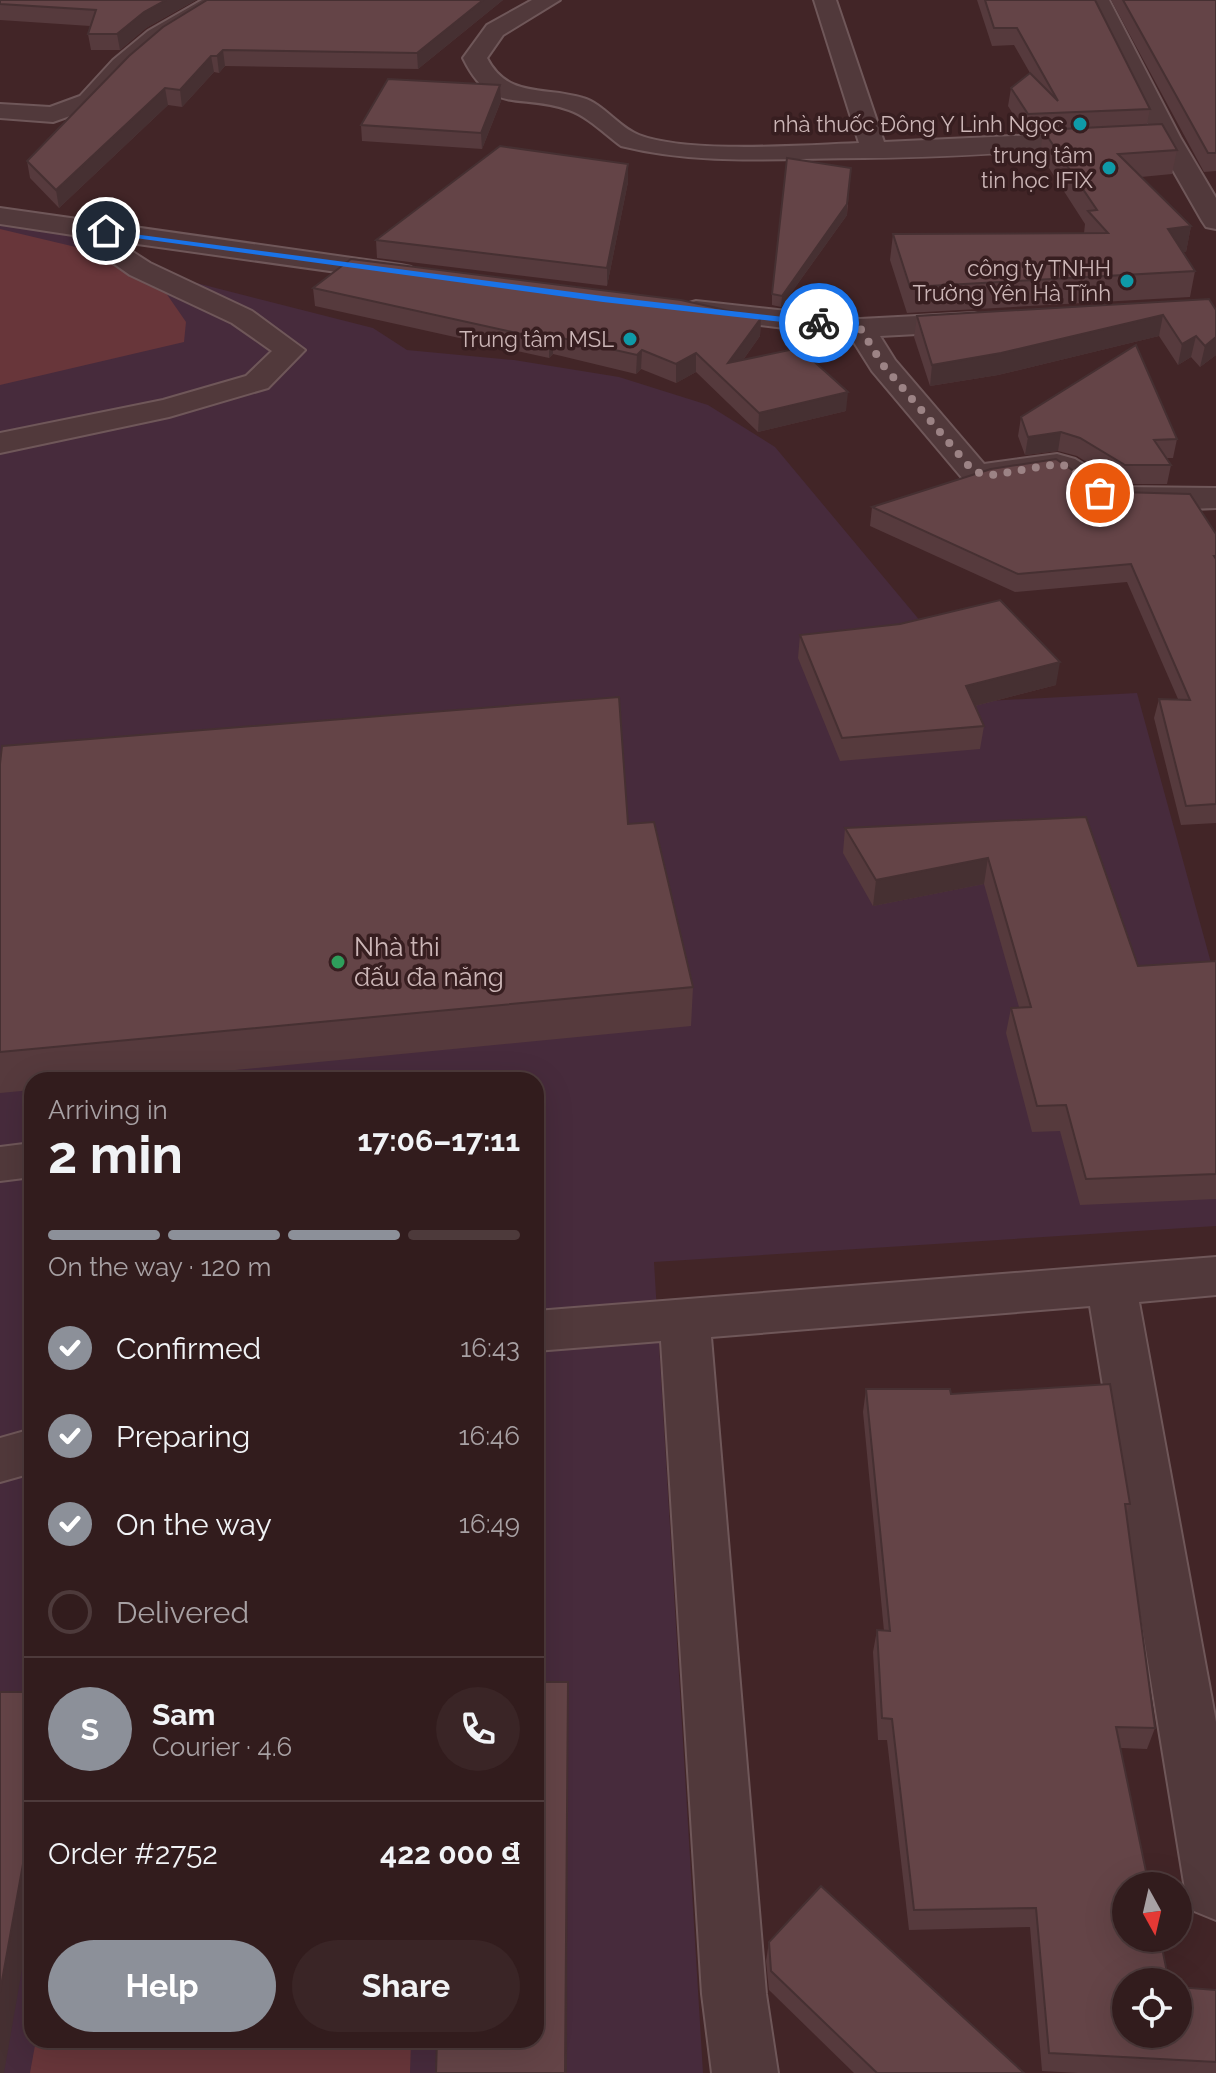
<!DOCTYPE html>
<html lang="en">
<head>
<meta charset="utf-8">
<style>
	:root { --surface:#321c1d; --page:#3a2526; --text:#f1f3f6; --muted:#a8a1a4; --line:#4d3a3b; --accent:#8c9099 }
	body { margin:0; font-family:Raleway,sans-serif; background:var(--page); color:var(--text); height:100vh; display:flex; flex-direction:column; font-size:30px; white-space:nowrap }
	* { box-sizing:border-box; margin:0 }
	p { font-size:26px; color:var(--muted) }
	.icon { flex:none; width:44px; height:44px; fill:none; stroke:currentColor; stroke-width:2; stroke-linecap:round; stroke-linejoin:round }
	.map { position:relative; flex:1; overflow:hidden }
	.sheet { position:absolute; left:24px; top:1072px; width:520px; height:976px; display:flex; flex-direction:column; background:var(--surface); border-radius:24px; box-shadow:0 8px 32px #0002,0 0 0 2px var(--line) }
	.sheet>* { flex:none }
	.needle { width:52px; rotate:172deg }
	.buttons { position:absolute; left:1112px; top:1872px; display:grid; gap:16px }
	.buttons a { display:grid; place-items:center; width:80px; height:80px; border-radius:50%; background:var(--surface); box-shadow:0 8px 32px #0002,0 0 0 2px var(--line); font-size:40px }
	.pin { position:absolute; display:grid; place-items:center; width:68px; height:68px; color:#fff; margin:-34px; border:4px solid #fff; border-radius:50%; box-shadow:0 2px 8px #0007 }
	.courier { position:absolute; display:grid; place-items:center; width:80px; height:80px; margin:-40px; border:6px solid #1a73e8; border-radius:50%; background:#fff; color:#222; box-shadow:0 2px 10px #0007 }
	.summary em { font-style:normal; font-weight:700 }
	.summary div { display:flex; flex-direction:column-reverse }
	.summary { display:flex; align-items:center; justify-content:space-between; height:136px; padding:0 24px }
	h1 { font-size:52px; font-weight:700; line-height:60px }
	.bar { display:grid; grid-template-columns:repeat(4,1fr); gap:12px 8px; align-content:center; height:96px; padding:0 24px }
	.bar i { height:10px; border-radius:6px; background:var(--line) }
	.bar .current { background:var(--accent) }
	.bar p { grid-column:span 4 }
	.line { display:flex; align-items:center; gap:20px; padding:0 24px; border-top:2px solid var(--line) }
	.line div { flex:1 }
	.round { display:grid; place-items:center; flex:none; width:84px; height:84px; border-radius:42px; background:var(--page) }
	ol { padding:0 24px; list-style:none }
	li { display:flex; align-items:center; gap:24px; height:88px }
	li p { margin-inline-start:auto }
	li .icon { padding:8px; border-radius:50%; background:var(--accent); color:#fff; stroke-width:4 }
	li:last-child { color:var(--muted) }
	li i { width:44px; height:44px; border:4px solid var(--line); border-radius:50% }
	.cta { display:flex; gap:16px; margin-top:auto; padding:16px 24px }
	.cta a { flex:1; height:92px; border-radius:48px; background:var(--accent); color:#fff; font-size:32px; font-weight:700; line-height:92px; text-align:center }
	.cta a+a { background:var(--page); color:var(--text) }
	.map>svg:first-child { display:block }
	.green { fill:#472b3c; fill-rule:evenodd }
	.water { fill:#68363a }
	.lines { fill:none; stroke-linecap:round; stroke-linejoin:round }
	.minor-casing { stroke:#6f5759; stroke-width:4 }
	.minor { fill:#51393b; fill-rule:evenodd }
	.wall { fill:#563a3d }
	.shaded-wall { fill:#463032 }
	.building { fill:#644447; stroke:#463032; stroke-width:2 }
	.route { fill:#1a73e8 }
	.done { stroke:#9c8385; stroke-width:8; stroke-dasharray:0 14.4 }
	.culture-dot { fill:#0f9aa8; stroke:#371e20; stroke-width:3 }
	.leisure-dot { fill:#2e9e5b; stroke:#371e20; stroke-width:3 }
	.labels { text-anchor:middle; dominant-baseline:central; stroke-width:7; stroke-linejoin:round; paint-order:stroke }
	.far-poi-label { font-size:22px; fill:#ccb6b7; stroke:#371e20; text-anchor:end }
	.poi-label { font-size:26px; fill:#ccb6b7; stroke:#371e20; text-anchor:start }
</style>
</head>
<body>
<div class="map">
<svg width="1216" height="2073" viewBox="0 0 1216 2073">
	<rect width="100%" height="100%" fill="#422527"/>
	<!-- green -->
	<path class="green" d="M0,218L53,224L169,276L373,328L407,350L514,360L619,377L708,405L775,447L987,701L1137,693L1216,981V1226L654,1262L703,2073H0ZM32,1080H536V2040H32Z"/>
	<!-- water -->
	<g class="water">
		<polygon points="0,229 101,253 166,293 186,322 184,342 0,385"/>
		<polygon points="36,2040 411,2040 410,2073 30,2073"/>
	</g>
	<g class="lines">
		<!-- minor casing -->
		<g class="minor-casing">
			<g id="minor">
				<polygon points="202,0 229,0 164,41 129,70 98,106 53,122 0,118 0,104 50,107 80,96 113,60 148,31"/>
				<path d="M532,0H560L503,35L487,58C508,99 545,86 583,98C604,104 618,127 639,135C689,154 804,145 859,143L814,0H836L884,142L1101,132L1114,140L1101,148C1022,151 942,158 864,158C782,158 701,166 621,146C606,135 587,116 569,110C519,92 492,117 463,58L487,25Z"/>
				<polygon points="1087,0 1109,0 1180,137 1216,198 1216,229 1206,227 1202,221 1154,137"/>
				<polygon points="0,208 401,265 411,267 415,273 411,279 401,281 116,241 150,263 252,311 305,350 268,388 169,417 0,453 0,433 163,400 246,376 272,351 232,323 130,275 73,235 0,224"/>
				<path d="M696,301L860,319L974,313L984,316L989,322L984,328L974,331L880,336L895,360L984,464L1057,454L1075,459L1120,487L1216,488V508C1174,509 1123,518 1085,496C1074,490 1065,480 1054,474L992,485L963,479L872,371L850,336L686,316L682,310L686,304Z"/>
				<polygon points="32,1143 32,1177 0,1181 0,1147"/>
				<polygon points="1216,1257 1216,1295 1139,1302 1216,1722 1216,1920 1194,1911 1185,1889 1090,1306 711,1337 766,1994 778,2073 712,2073 702,1994 661,1341 536,1351 536,1311"/>
				<polygon points="32,1429 32,1473 0,1482 0,1438"/>
			</g>
		</g>
		<!-- minor -->
		<use href="#minor" class="minor"/>
	</g>
	<!-- wall -->
	<g class="wall">
		<polygon points="0,0 196,0 146,28 120,50 91,50 88,34 90,26 0,20"/>
		<polygon points="207,0 503,0 418,69 225,66 219,73 214,72 182,107 168,105 59,208 30,178 27,161"/>
		<polygon points="977,0 1095,0 1150,109 1147,124 1177,150 1172,174 1141,177 1191,226 1186,252 1183,252 1195,271 1190,297 907,313 890,260 893,234 1084,233 1085,224 1040,154 1043,132 1025,133 1008,106 1011,88 1030,73 1014,45 992,46"/>
		<polygon points="1111,0 1216,0 1216,171 1204,172"/>
		<polygon points="500,85 501,101 482,149 362,141 361,125"/>
		<polygon points="628,164 628,182 607,286 377,258 376,240"/>
		<polygon points="851,168 847,215 781,307 772,305 772,294"/>
		<polygon points="313,288 761,318 760,336 743,360 846,411 758,432 696,372 676,383 641,369 636,374 553,354 549,358 315,306"/>
		<polygon points="1216,310 1216,355 1200,367 1191,357 1178,365 1159,336 998,375 930,386 914,337 917,316"/>
		<polygon points="1021,417 1177,439 1173,458 1166,458 1171,465 1167,484 1121,484 1077,456 1058,451 1025,455 1018,436"/>
		<polygon points="1087,480 1216,534 1216,823 1181,825 1154,718 1159,699 1178,699 1127,582 1015,592 870,526 872,507"/>
		<polygon points="800,635 1056,685 975,706 984,726 980,749 840,761 798,658"/>
		<polygon points="0,764 628,824 693,987 691,1026 131,1080 32,1080 32,1090 0,1093"/>
		<polygon points="1086,817 1138,966 1216,961 1216,1199 1080,1205 1060,1131 1032,1132 1006,1033 1011,1008 1019,1007 984,884 873,906 843,853 845,828"/>
		<polygon points="866,1389 951,1394 1130,1504 1126,1515 1155,1728 1147,1749 1121,1748 1126,2034 1216,1990 1216,2073 1078,2073 1042,2071 1030,1927 909,1930 887,1740 878,1740 873,1652 877,1630 884,1631 863,1412"/>
		<polygon points="769,1942 1024,2073 854,2073 769,1990 766,1961"/>
	</g>
	<!-- shaded-wall -->
	<g class="shaded-wall">
		<polygon points="166,0 196,0 146,28 120,50 117,34 144,12"/>
		<polygon points="483,0 503,0 418,69 417,53"/>
		<polygon points="223,50 225,66 219,73 217,56"/>
		<polygon points="211,56 214,72 182,107 180,90"/>
		<polygon points="500,85 501,101 482,149 481,133"/>
		<polygon points="165,88 168,105 59,208 56,190"/>
		<polygon points="628,164 628,182 607,286 607,268"/>
		<polygon points="847,204 847,215 781,307 782,296"/>
		<polygon points="1191,226 1186,252 1163,255 1168,229"/>
		<polygon points="1163,315 1159,336 998,375 930,386 932,365"/>
		<polygon points="761,318 760,336 728,381 728,363"/>
		<polygon points="553,336 553,354 549,358 549,340"/>
		<polygon points="1196,336 1191,357 1178,365 1182,344"/>
		<polygon points="1216,337 1216,355 1200,367 1205,346"/>
		<polygon points="642,350 641,369 636,374 637,355"/>
		<polygon points="696,353 696,372 676,383 676,364"/>
		<polygon points="848,392 846,411 758,432 759,413"/>
		<polygon points="1061,432 1058,451 1025,455 1028,437"/>
		<polygon points="1060,662 1056,685 963,709 966,686"/>
		<polygon points="988,858 984,884 873,906 876,880"/>
		<polygon points="568,1682 567,2073 565,2073"/>
		<polygon points="32,1814 32,1912 4,2073 0,2073 0,1992"/>
	</g>
	<!-- building -->
	<g class="building">
		<polygon points="0,0 166,0 144,12 117,34 88,34 96,10 0,4"/>
		<polygon points="207,0 483,0 417,53 223,50 217,56 211,56 180,90 165,88 56,190 27,161 129,56 163,27"/>
		<polygon points="985,0 1095,0 1150,109 1028,114 1011,88 1030,73 1058,101 1017,28 994,28"/>
		<polygon points="1123,0 1216,0 1216,153 1208,153"/>
		<polygon points="388,79 500,85 481,133 361,125"/>
		<polygon points="1162,124 1177,150 1118,154 1191,226 1168,229 1195,271 910,287 893,234 1108,233 1088,211 1097,210 1043,130"/>
		<polygon points="500,146 628,164 607,268 376,240"/>
		<polygon points="787,158 851,168 847,204 782,296 772,294"/>
		<polygon points="351,259 681,300 761,318 728,363 799,348 848,392 759,413 696,353 676,364 642,350 637,355 553,336 549,340 313,288"/>
		<polygon points="1209,299 1216,310 1216,337 1205,346 1196,336 1182,344 1163,315 1001,353 932,365 917,316"/>
		<polygon points="1136,345 1177,439 1154,440 1171,465 1125,465 1080,438 1061,432 1028,437 1021,417"/>
		<polygon points="1056,459 1087,480 1118,492 1190,494 1216,534 1216,556 1214,556 1216,559 1216,804 1186,806 1159,699 1190,700 1131,564 1018,574 872,507 991,469"/>
		<polygon points="1000,600 1060,662 966,686 984,726 842,738 800,635 900,624"/>
		<polygon points="619,697 628,824 654,822 693,987 0,1052 0,764 2,746"/>
		<polygon points="1086,817 1138,966 1216,961 1216,1174 1086,1179 1066,1105 1037,1106 1011,1008 1031,1007 988,858 876,880 845,828"/>
		<polygon points="1110,1384 1130,1504 1125,1504 1155,1728 1116,1727 1149,1886 1126,1886 1126,1938 1160,1938 1169,1982 1126,1982 1126,2034 1178,2034 1178,1987 1216,1990 1216,2062 1049,2053 1036,1908 914,1910 892,1719 882,1718 877,1630 890,1631 866,1389 950,1389 951,1394"/>
		<polygon points="536,1682 568,1682 565,2073 436,2073 437,2040 536,2040"/>
		<polygon points="0,1692 32,1692 32,1814 0,1992"/>
		<polygon points="821,1886 1024,2073 877,2073 771,1971 769,1942"/>
	</g>
	<!-- route -->
	<polygon class="route" points="103,230 603,296 819,321 823,323 819,326 603,302 106,234"/>
	<g class="lines">
		<!-- done -->
		<polyline class="done" points="819,323 860,328 883,365 974,472 992,475 1057,464 1067,466 1100,493"/>
	</g>
	<!-- markers -->
	<g class="culture-dot">
		<circle cx="1080" cy="124" r="8"/>
		<circle cx="1109" cy="168" r="8"/>
		<circle cx="1127" cy="281" r="8"/>
		<circle cx="630" cy="339" r="8"/>
	</g>
	<circle class="leisure-dot" cx="338" cy="962" r="8"/>
	<g class="labels">
		<!-- far-poi labels -->
		<g class="far-poi-label">
			<text x="1064" y="124">nhà thuốc Đông Y Linh Ngọc</text>
			<text x="1093" y="155">trung tâm<tspan x="1093" dy="25">tin học IFIX</tspan></text>
			<text x="1111" y="268">công ty TNHH<tspan x="1111" dy="25">Trường Yên Hà Tĩnh</tspan></text>
			<text x="614" y="339">Trung tâm MSL</text>
		</g>
		<!-- poi labels -->
		<g class="poi-label">
			<text x="354" y="947">Nhà thi<tspan x="354" dy="30">đấu đa năng</tspan></text>
		</g>
	</g>
</svg>
<div class="buttons">
<a><svg class="needle" viewBox="-14 -14 28 28"><path d="M0-13l5 13h-10z" fill="#e53935"/><path d="M0 13l5-13h-10z" fill="#a8a1a4"/></svg></a>
<a><svg class="icon" aria-label="locate" viewBox="0 0 24 24"><circle cx="12" cy="12" r="6"/><path d="M12 2v4M12 18v4M2 12h4M18 12h4"/></svg></a>
</div>
<div class="pin" style="left:1100px;top:493px;background:#ea580c"><svg class="icon" aria-label="bag" viewBox="0 0 24 24"><path d="M5 8h14l-1 12H6zM9 8a3 3 0 0 1 6 0"/></svg></div>
<div class="pin" style="left:106px;top:231px;background:#1f2937"><svg class="icon" aria-label="home" viewBox="0 0 24 24"><path d="M3 11l9-7 9 7M6 9v11h12V9"/></svg></div>
<div class="courier" style="left:819px;top:323px"><svg class="icon" aria-label="bike" viewBox="0 0 24 24"><circle cx="6" cy="16" r="4"/><circle cx="18" cy="16" r="4"/><path d="M6 16l4-8h5l3 8M10 8l3 8H6M13 5h3"/></svg></div>
<section class="sheet">
<div class="summary"><div><h1>2 min</h1><p>Arriving in</p></div><em>17:06–17:11</em></div>
<div class="bar"><i class="current"></i><i class="current"></i><i class="current"></i><i></i><p>On the way · 120 m</p></div>
<ol>
<li><svg class="icon" aria-label="check" viewBox="0 0 24 24"><path d="M5 12l5 5 9-10"/></svg>Confirmed<p>16:43</p></li>
<li><svg class="icon" aria-label="check" viewBox="0 0 24 24"><path d="M5 12l5 5 9-10"/></svg>Preparing<p>16:46</p></li>
<li><svg class="icon" aria-label="check" viewBox="0 0 24 24"><path d="M5 12l5 5 9-10"/></svg>On the way<p>16:49</p></li>
<li><i></i>Delivered</li>
</ol>
<div class="line" style="height:144px"><b class="round" style="background:var(--accent);color:#fff">S</b><div><b>Sam</b><p>Courier · 4.6</p></div><a class="round"><svg class="icon" aria-label="phone" viewBox="0 0 24 24"><path d="M5 4h4l2 5-3 2q2 4 5 5l2-3 5 2v4C11 20 4 13 5 4z"/></svg></a></div>
<div class="line" style="height:104px"><div>Order #2752</div><b>422 000 ₫</b></div>
<div class="cta"><a>Help</a><a>Share</a></div>
</section>
</div>
</body>
</html>
